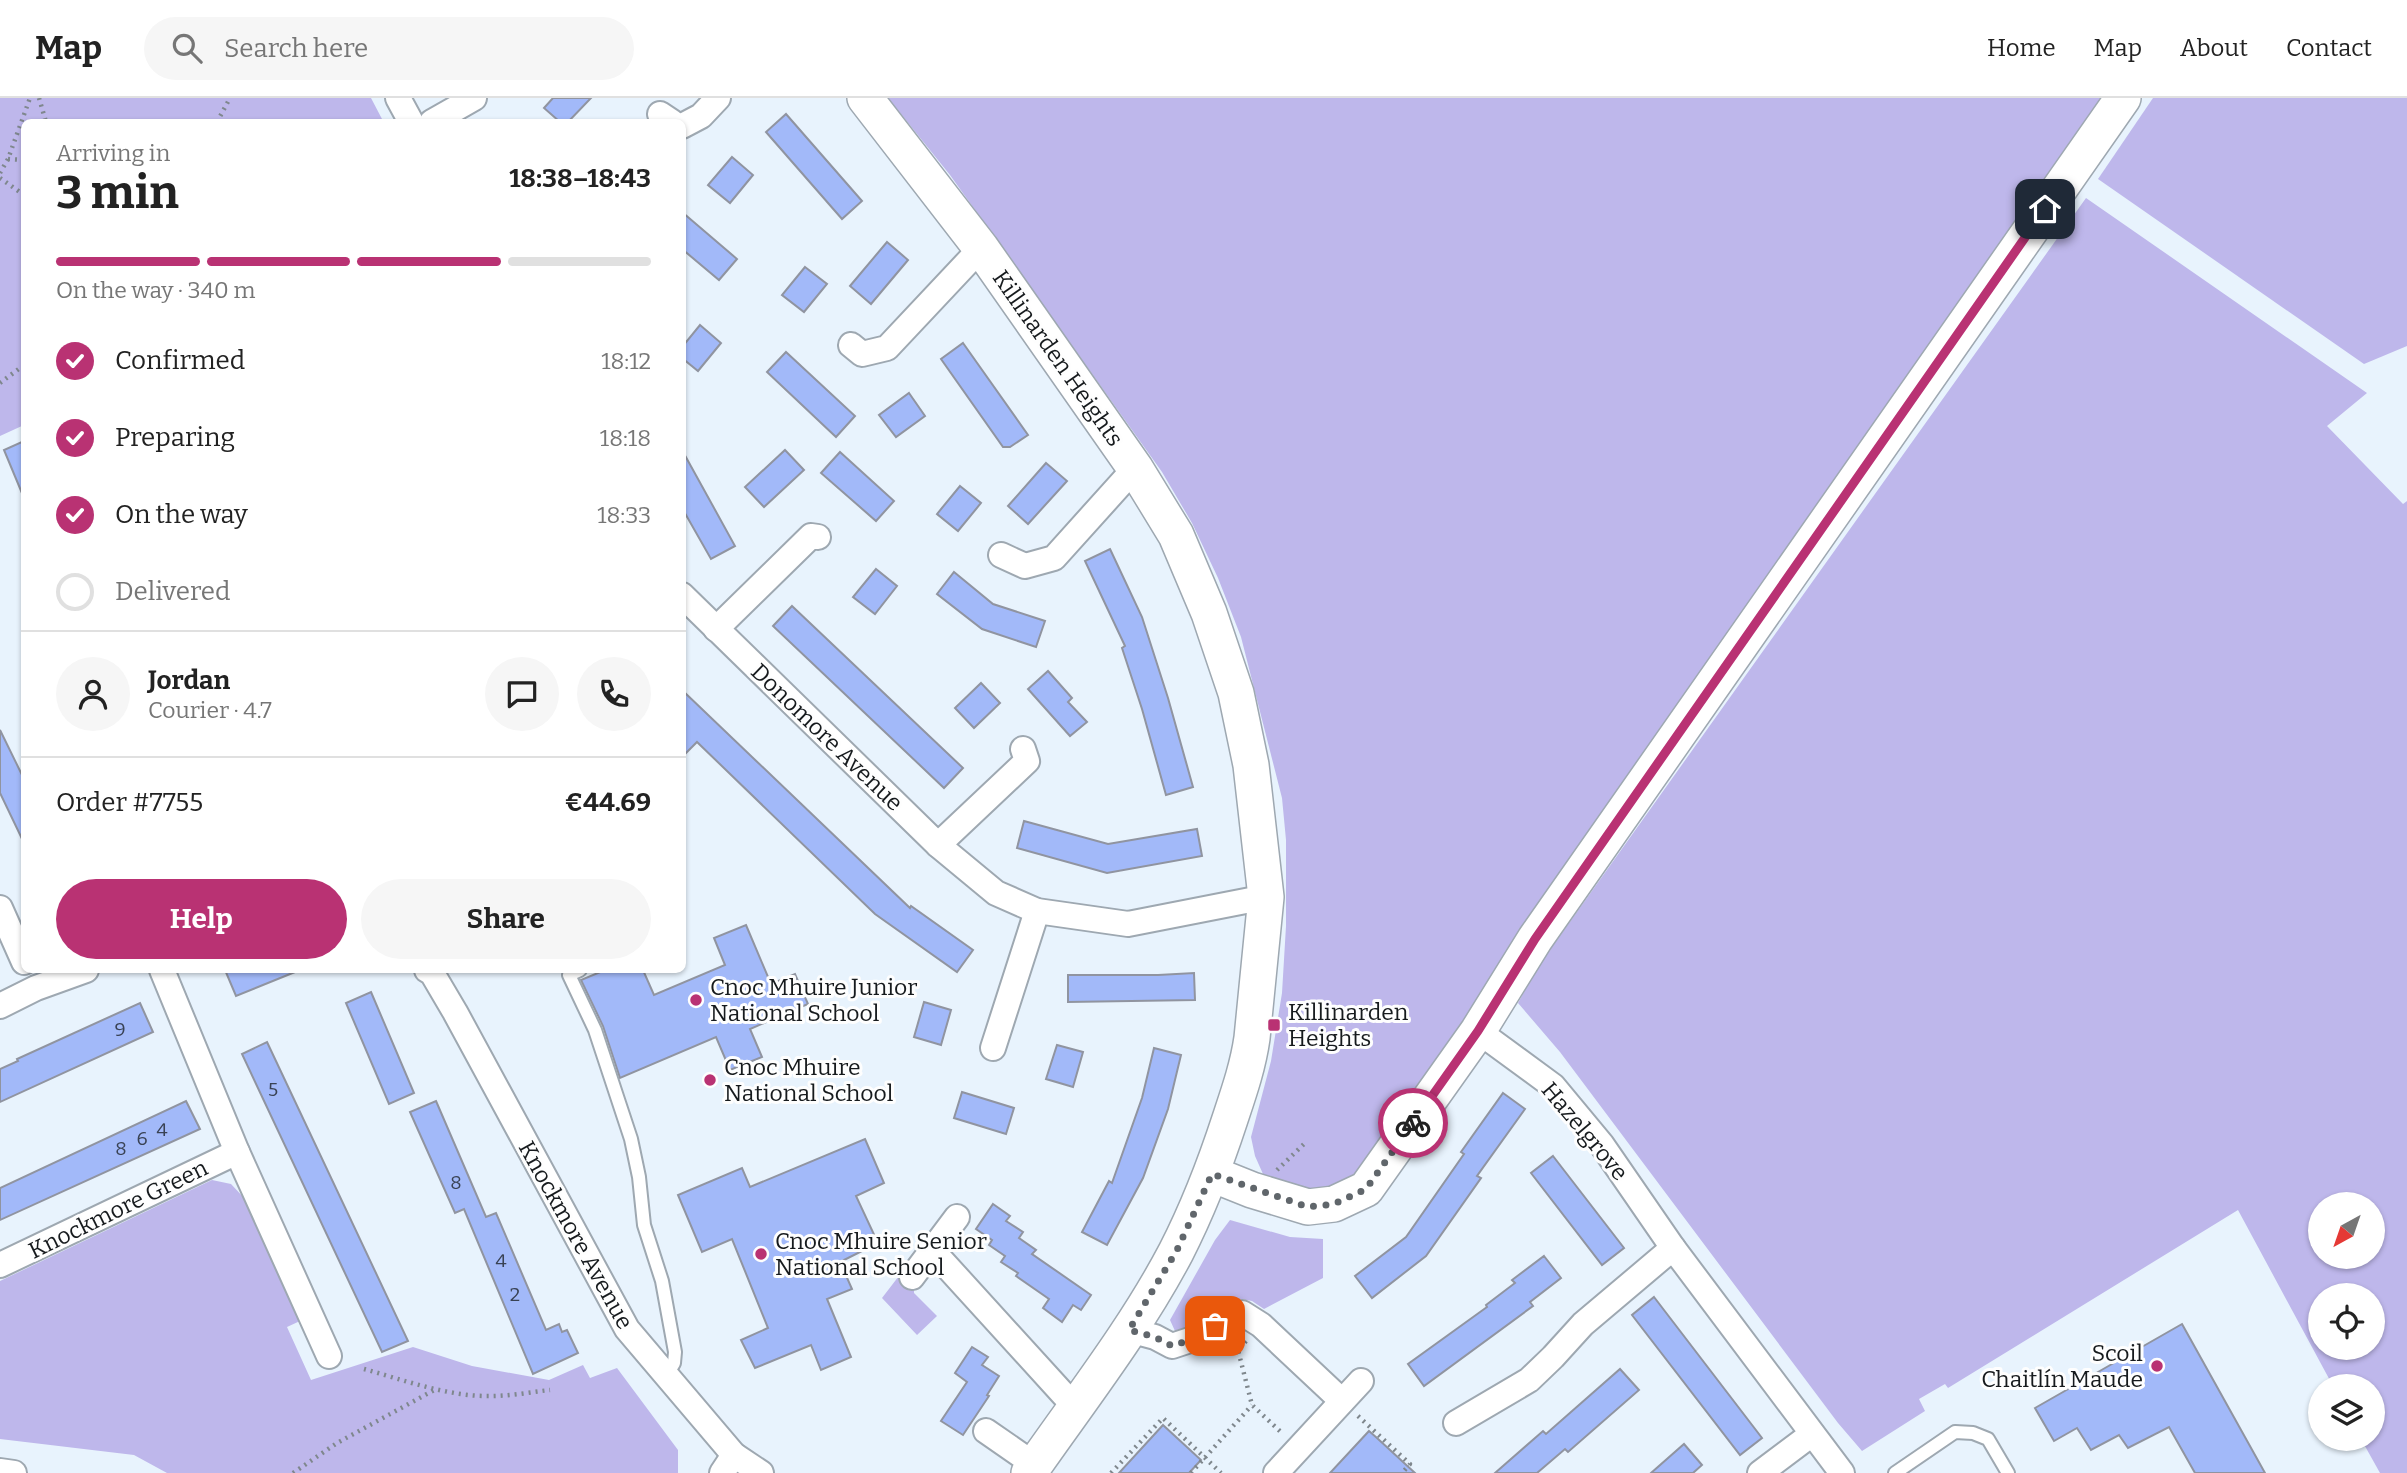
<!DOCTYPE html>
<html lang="en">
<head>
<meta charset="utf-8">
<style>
	:root { --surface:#fff; --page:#f6f6f6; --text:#222; --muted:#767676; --line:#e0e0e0; --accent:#b93273 }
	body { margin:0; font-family:Bitter,serif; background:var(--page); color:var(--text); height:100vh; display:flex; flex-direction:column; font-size:26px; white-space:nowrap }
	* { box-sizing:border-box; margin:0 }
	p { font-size:23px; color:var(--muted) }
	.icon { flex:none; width:38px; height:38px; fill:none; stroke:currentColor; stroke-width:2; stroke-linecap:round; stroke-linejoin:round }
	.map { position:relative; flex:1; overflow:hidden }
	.drawer { position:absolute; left:21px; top:21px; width:665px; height:854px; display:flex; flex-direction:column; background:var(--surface); border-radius:10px; box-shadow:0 2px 5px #0004 }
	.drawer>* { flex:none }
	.needle { width:46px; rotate:220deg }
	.buttons { position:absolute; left:2308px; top:1094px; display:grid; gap:14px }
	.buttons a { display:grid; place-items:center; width:77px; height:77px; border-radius:50%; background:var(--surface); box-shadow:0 2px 5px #0004; font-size:35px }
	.pin { position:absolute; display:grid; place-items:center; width:60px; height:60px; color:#fff; margin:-30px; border-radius:14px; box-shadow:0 4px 10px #0006 }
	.courier { position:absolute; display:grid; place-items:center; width:70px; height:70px; margin:-35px; border:5px solid #b93273; border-radius:50%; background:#fff; color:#222; box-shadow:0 2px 9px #0007 }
	.head em { font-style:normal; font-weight:700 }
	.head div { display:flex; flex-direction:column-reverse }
	.head { display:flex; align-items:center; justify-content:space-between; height:119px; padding:0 35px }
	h1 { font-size:46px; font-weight:700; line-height:52px }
	.bar { display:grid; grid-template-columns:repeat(4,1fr); gap:10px 7px; align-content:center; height:84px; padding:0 35px }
	.bar i { height:9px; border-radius:5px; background:var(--line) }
	.bar .current { background:var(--accent) }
	.bar p { grid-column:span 4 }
	.line { display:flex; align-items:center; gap:18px; padding:0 35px; border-top:2px solid var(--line) }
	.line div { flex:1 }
	.round { display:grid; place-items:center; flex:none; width:74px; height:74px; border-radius:37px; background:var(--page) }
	ol { padding:0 35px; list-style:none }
	li { display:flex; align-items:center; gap:21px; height:77px }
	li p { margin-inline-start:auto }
	li .icon { padding:7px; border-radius:50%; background:var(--accent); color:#fff; stroke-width:4 }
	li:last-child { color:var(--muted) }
	li i { width:38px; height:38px; border:4px solid var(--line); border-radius:50% }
	.action { display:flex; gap:14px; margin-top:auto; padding:14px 35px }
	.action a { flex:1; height:80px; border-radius:42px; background:var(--accent); color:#fff; font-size:28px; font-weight:700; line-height:80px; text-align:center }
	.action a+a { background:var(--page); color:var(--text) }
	header { display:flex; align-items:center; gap:42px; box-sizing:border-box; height:98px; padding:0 35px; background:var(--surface); border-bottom:2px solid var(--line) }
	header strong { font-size:33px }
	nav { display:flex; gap:38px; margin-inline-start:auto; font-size:24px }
	.search { width:490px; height:63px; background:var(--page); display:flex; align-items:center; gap:18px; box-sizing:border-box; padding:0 24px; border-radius:38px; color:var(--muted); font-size:26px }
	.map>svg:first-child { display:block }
	.green { fill:#beb7eb; fill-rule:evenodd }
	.building { fill:#a2b9f9; stroke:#9094a0; stroke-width:2 }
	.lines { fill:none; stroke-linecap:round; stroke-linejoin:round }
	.lane-casing { stroke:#9ea8b1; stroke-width:16 }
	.street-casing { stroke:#9ea8b1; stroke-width:28 }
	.secondary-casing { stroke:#9ea8b1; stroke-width:38 }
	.path { stroke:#7f878d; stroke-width:4.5; stroke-dasharray:2 5; stroke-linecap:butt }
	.lane { stroke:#fff; stroke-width:12 }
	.street { stroke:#fff; stroke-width:24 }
	.secondary { stroke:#fff; stroke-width:35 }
	.done { stroke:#60666b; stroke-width:7; stroke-dasharray:0 12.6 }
	.route { stroke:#b93273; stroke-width:9 }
	.poi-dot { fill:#b93273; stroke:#fefefe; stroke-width:2.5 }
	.labels { text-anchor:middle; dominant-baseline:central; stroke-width:6; stroke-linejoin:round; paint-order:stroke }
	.number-label { font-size:19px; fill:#394254 }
	.street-label { font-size:23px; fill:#161a1d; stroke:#fefefe }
	.poi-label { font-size:23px; fill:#161a1d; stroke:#fefefe; text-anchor:start }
</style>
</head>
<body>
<header>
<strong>Map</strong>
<div class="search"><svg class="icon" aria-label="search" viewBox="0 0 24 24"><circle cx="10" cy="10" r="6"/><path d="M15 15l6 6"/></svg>Search here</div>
<nav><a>Home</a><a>Map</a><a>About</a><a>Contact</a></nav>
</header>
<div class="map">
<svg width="2407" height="1375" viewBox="0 0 2407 1375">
	<rect width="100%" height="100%" fill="#e8f3fd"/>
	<!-- green -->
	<g class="green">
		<polygon points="0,0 371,0 382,21 374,24 24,24 24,327 0,338"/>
		<polygon points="888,0 2105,0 1359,1080 1327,1097 1274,1085 1263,1076 1255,1058 1251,1039 1271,963 1282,895 1286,828 1286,742 1282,700 1241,539 1218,480 1192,425 1162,374 950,77"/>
		<polygon points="2153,0 2407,0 2407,248 2364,266 2098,81"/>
		<path d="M2086,100L2367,295L2327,328L2403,406L2407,403V1375H2380L2361,1341L2373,1340V1288H2333L2238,1112L1948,1290L1945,1286L1919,1301L1925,1313L1862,1353L1838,1325L1560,954L1518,905L1537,870ZM2320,1106H2373V1158H2320ZM2320,1197H2373V1250H2320Z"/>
		<polygon points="212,1082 231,1086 245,1101 300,1223 287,1229 311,1282 413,1249 472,1268 549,1282 583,1267 590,1280 617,1270 678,1352 678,1375 167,1375 134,1357 0,1341 0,1183"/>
		<polygon points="1230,1122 1290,1139 1323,1141 1323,1180 1264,1211 1252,1203 1241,1201 1182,1236 1175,1233 1170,1222 1215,1142"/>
		<polygon points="902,1174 914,1188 914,1195 937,1218 917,1237 882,1200"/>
	</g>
	<!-- building -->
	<g class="building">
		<polygon points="553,0 591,0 568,24 560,24 544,10"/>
		<polygon points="786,16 862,103 842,121 766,34"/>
		<polygon points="732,59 753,77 730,105 708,87"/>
		<polygon points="682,114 737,161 719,182 682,151"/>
		<polygon points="887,144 908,162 871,206 850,188"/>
		<polygon points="805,169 827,186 804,214 782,197"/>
		<polygon points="700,227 721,245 698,273 682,260 682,249"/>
		<polygon points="963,245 1028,337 1010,349 1003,349 941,261"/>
		<polygon points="786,254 855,318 836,339 767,274"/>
		<polygon points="909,295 925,318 896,339 879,317"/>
		<polygon points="24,343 24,400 4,352"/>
		<polygon points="682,352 735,448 711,461 682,410"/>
		<polygon points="785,352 804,372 764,409 745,389"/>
		<polygon points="840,354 894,403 876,423 821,375"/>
		<polygon points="1046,365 1067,383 1028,426 1008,408"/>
		<polygon points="960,388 981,405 958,433 937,416"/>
		<polygon points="1110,451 1142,519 1168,600 1193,689 1166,697 1142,611 1122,550 1125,548 1085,463"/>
		<polygon points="876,471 897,488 875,516 853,499"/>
		<polygon points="954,474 993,506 1045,523 1036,549 982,531 937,496"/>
		<polygon points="792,508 963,670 944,690 773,528"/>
		<polygon points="1048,573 1072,600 1068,604 1087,624 1070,638 1028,591"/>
		<polygon points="981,585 1000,605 974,630 955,610"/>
		<polygon points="682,592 910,810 911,808 973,852 957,874 875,816 697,644 682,659"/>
		<polygon points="0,632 24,681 24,745 0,695"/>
		<polygon points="1024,723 1108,746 1197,731 1202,758 1107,775 1017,750"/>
		<polygon points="746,827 771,886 795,876 808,906 750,931 762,959 730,972 716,939 620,980 603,928 581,882 605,872 643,872 654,897 725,867 714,840"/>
		<polygon points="225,872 300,872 236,898"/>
		<polygon points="1194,875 1195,902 1068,904 1068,877 1158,877"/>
		<polygon points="371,894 414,995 389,1006 346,905"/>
		<polygon points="924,904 951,912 941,947 914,939"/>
		<polygon points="140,905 153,934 0,1004 0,971 18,963 17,961"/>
		<polygon points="267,944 408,1243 382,1254 242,956"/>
		<polygon points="1057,947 1083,954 1073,989 1046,981"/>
		<polygon points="1154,950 1181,957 1168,1011 1143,1080 1107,1147 1082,1134 1109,1083 1112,1085 1142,1000"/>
		<polygon points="962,994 1014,1010 1006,1036 954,1020"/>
		<polygon points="1503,995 1525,1011 1477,1078 1481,1080 1426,1158 1372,1200 1355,1178 1406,1139 1464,1056 1461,1054"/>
		<polygon points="186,1003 200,1031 0,1122 0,1090"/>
		<polygon points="436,1003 486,1119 496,1115 546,1232 559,1226 562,1234 567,1232 578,1255 533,1276 464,1111 455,1115 410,1014"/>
		<polygon points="865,1041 884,1085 856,1098 878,1145 840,1164 852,1191 827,1201 851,1259 821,1272 811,1247 755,1270 741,1242 768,1230 732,1141 702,1154 678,1097 742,1070 750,1089"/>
		<polygon points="1553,1058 1624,1150 1602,1167 1531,1075"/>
		<polygon points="993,1106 1010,1118 1006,1123 1023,1134 1019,1140 1036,1152 1032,1156 1091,1197 1081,1212 1073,1207 1062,1224 1043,1210 1049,1201 1016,1178 1018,1175 1001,1164 1005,1158 989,1147 992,1142 976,1131"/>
		<polygon points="1544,1158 1561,1180 1530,1204 1533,1208 1424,1288 1408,1266 1487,1209 1486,1207 1515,1185 1512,1182"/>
		<polygon points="1654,1199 1762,1340 1740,1357 1632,1217"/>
		<polygon points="2182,1226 2265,1375 2195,1375 2169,1329 2128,1350 2119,1337 2091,1352 2077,1330 2054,1343 2035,1310"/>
		<polygon points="972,1249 988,1259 982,1267 999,1278 987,1297 989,1298 963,1337 941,1323 967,1284 955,1275"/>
		<polygon points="1620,1271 1639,1292 1568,1354 1565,1351 1537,1375 1495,1375 1543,1333 1546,1336"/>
		<polygon points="1163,1327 1201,1362 1189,1375 1119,1375"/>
		<polygon points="1369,1333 1377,1340 1415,1375 1330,1375"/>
		<polygon points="1684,1346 1702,1367 1693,1375 1651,1375"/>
	</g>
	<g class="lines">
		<!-- lane casing -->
		<g class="lane-casing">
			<g id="lane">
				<polyline points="580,872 569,877 595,932 631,1041 639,1079 644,1127 662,1183 675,1254 674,1265 666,1278"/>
				<polyline points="1895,1375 1955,1334 1973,1335 1988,1341 2008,1375"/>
			</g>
		</g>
		<!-- street casing -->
		<g class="street-casing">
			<g id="street">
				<polyline points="398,0 411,24"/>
				<polyline points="660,16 672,24"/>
				<polyline points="432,24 474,0"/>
				<polyline points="682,28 701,18 718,0"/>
				<polyline points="851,247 862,256 887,250 981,150"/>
				<polyline points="1001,457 1025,468 1054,460 1135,370"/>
				<polyline points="682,497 938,747 996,795 1037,813 1128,826 1266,799"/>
				<polyline points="716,531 811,438 818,439"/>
				<polyline points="938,747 1027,663 1023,651"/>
				<polyline points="0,810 24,864"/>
				<polyline points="162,872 237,1054 329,1258"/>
				<polyline points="427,872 432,875 455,914 627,1231 734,1357 761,1375"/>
				<polyline points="0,908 36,890 86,872"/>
				<polyline points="1478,933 1553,988 1602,1047 1673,1150 1842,1375"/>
				<polyline points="993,950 1037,813"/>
				<polyline points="932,1152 1064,1297 1077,1307"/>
				<polyline points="0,1167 237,1054"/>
				<polyline points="912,1179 957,1119"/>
				<polyline points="1129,1232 1155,1239 1172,1248 1199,1239 1232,1218 1242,1215 1261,1227 1342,1303"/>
				<polyline points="1456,1325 1529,1282 1553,1259 1583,1226 1673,1150"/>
				<polyline points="986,1333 1035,1367"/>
				<polyline points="0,1373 14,1375"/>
				<polyline points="722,1375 734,1357"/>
				<polyline points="1276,1375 1361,1283"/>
				<polyline points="1760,1375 1812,1336"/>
			</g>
		</g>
		<!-- secondary casing -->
		<g class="secondary-casing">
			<g id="secondary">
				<path d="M865,0L981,150L1135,370L1176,437L1209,515L1236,595L1251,667L1266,799L1252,940C1248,968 1239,994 1230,1021C1215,1067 1198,1111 1176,1154C1135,1232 1079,1303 1029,1375"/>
				<polyline points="1212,1076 1252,1092 1308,1109 1334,1106 1366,1091 1478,933 1535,841 2123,0"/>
			</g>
		</g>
		<!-- path -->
		<g class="path">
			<polyline points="39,0 46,24"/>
			<polyline points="217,24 230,0"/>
			<polyline points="8,61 24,62"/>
			<polyline points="0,75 8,61 30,0"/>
			<polyline points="0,80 24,97"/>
			<polyline points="0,285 24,267"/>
			<polyline points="1277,1072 1304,1046"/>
			<polyline points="1246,1243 1238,1252 1252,1307 1283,1336"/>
			<path d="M364,1271C404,1282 449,1299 491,1298C511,1298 531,1294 550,1292"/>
			<polyline points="1358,1318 1410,1366 1402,1375"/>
			<polyline points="293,1375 337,1345 436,1291"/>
			<polyline points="1111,1375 1163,1320 1221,1375"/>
			<polyline points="1191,1375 1252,1307"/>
		</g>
		<!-- lane -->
		<use href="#lane" class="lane"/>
		<!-- street -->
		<use href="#street" class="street"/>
		<!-- secondary -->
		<use href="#secondary" class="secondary"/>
	</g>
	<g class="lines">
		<!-- done -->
		<polyline class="done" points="1215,1228 1199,1239 1172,1248 1155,1239 1129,1232 1177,1152 1212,1076 1308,1109 1334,1106 1366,1091 1413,1025"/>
		<!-- route -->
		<polyline class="route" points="1413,1025 1478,933 1535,841 2045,111"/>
	</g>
	<!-- markers -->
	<g class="poi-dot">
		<circle cx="696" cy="902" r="7"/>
		<rect x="1267" y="920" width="14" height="14" rx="3.5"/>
		<circle cx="710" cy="982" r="7"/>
		<circle cx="761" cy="1156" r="7"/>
		<circle cx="2157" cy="1268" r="7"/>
	</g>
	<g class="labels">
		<!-- number labels -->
		<g class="number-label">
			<text x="120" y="931">9</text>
			<text x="273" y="991">5</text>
			<text x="162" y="1031">4</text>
			<text x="142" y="1040">6</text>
			<text x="121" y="1050">8</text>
			<text x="456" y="1084">8</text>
			<text x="501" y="1162">4</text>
			<text x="515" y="1196">2</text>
		</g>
		<!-- street labels -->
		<g class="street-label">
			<text transform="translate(1058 260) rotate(55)">Killinarden Heights</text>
			<text transform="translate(827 639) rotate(44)">Donomore Avenue</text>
			<text transform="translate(1585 1033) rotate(50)">Hazelgrove</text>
			<text transform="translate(118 1111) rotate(-26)">Knockmore Green</text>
			<text transform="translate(576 1137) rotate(61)">Knockmore Avenue</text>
		</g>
		<!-- poi labels -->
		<g class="poi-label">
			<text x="710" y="889">Cnoc Mhuire Junior<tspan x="710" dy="26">National School</tspan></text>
			<text x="1288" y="914">Killinarden<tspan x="1288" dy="26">Heights</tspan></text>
			<text x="724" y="969">Cnoc Mhuire<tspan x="724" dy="26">National School</tspan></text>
			<text x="775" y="1143">Cnoc Mhuire Senior<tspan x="775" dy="26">National School</tspan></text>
			<text x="2143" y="1255" text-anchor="end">Scoil<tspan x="2143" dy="26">Chaitlín Maude</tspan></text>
		</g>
	</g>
</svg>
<div class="buttons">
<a><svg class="needle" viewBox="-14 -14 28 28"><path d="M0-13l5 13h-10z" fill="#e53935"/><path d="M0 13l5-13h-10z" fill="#767676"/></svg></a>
<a><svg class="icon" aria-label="locate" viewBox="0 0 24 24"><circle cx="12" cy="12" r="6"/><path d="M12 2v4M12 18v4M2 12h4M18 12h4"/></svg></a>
<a><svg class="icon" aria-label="layers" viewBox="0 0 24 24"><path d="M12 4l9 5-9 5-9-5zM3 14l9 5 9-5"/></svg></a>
</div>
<div class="pin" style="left:1215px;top:1228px;background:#ea580c"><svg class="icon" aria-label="bag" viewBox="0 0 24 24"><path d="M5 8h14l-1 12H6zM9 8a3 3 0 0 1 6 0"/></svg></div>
<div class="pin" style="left:2045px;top:111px;background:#1f2937"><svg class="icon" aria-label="home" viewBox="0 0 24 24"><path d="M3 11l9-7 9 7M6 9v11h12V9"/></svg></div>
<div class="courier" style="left:1413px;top:1025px"><svg class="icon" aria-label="bike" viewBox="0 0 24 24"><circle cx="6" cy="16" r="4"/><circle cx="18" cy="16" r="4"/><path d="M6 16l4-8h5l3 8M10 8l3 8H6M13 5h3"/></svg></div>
<section class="drawer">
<div class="head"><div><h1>3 min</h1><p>Arriving in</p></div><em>18:38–18:43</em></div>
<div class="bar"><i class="current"></i><i class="current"></i><i class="current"></i><i></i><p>On the way · 340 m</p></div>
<ol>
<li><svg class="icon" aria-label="check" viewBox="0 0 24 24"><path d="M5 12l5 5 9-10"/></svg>Confirmed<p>18:12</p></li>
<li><svg class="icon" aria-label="check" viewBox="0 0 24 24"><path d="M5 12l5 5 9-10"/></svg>Preparing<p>18:18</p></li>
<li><svg class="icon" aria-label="check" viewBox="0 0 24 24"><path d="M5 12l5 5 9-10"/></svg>On the way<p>18:33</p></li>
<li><i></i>Delivered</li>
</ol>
<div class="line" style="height:126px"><a class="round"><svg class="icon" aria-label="person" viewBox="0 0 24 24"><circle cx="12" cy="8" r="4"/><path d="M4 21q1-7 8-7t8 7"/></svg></a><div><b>Jordan</b><p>Courier · 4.7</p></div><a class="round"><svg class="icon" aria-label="chat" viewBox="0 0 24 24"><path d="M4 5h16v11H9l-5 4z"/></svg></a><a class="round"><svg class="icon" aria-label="phone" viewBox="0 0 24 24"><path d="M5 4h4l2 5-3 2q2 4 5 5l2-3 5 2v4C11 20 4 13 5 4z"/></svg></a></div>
<div class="line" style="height:91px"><div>Order #7755</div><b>€44.69</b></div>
<div class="action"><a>Help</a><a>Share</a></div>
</section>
</div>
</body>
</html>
